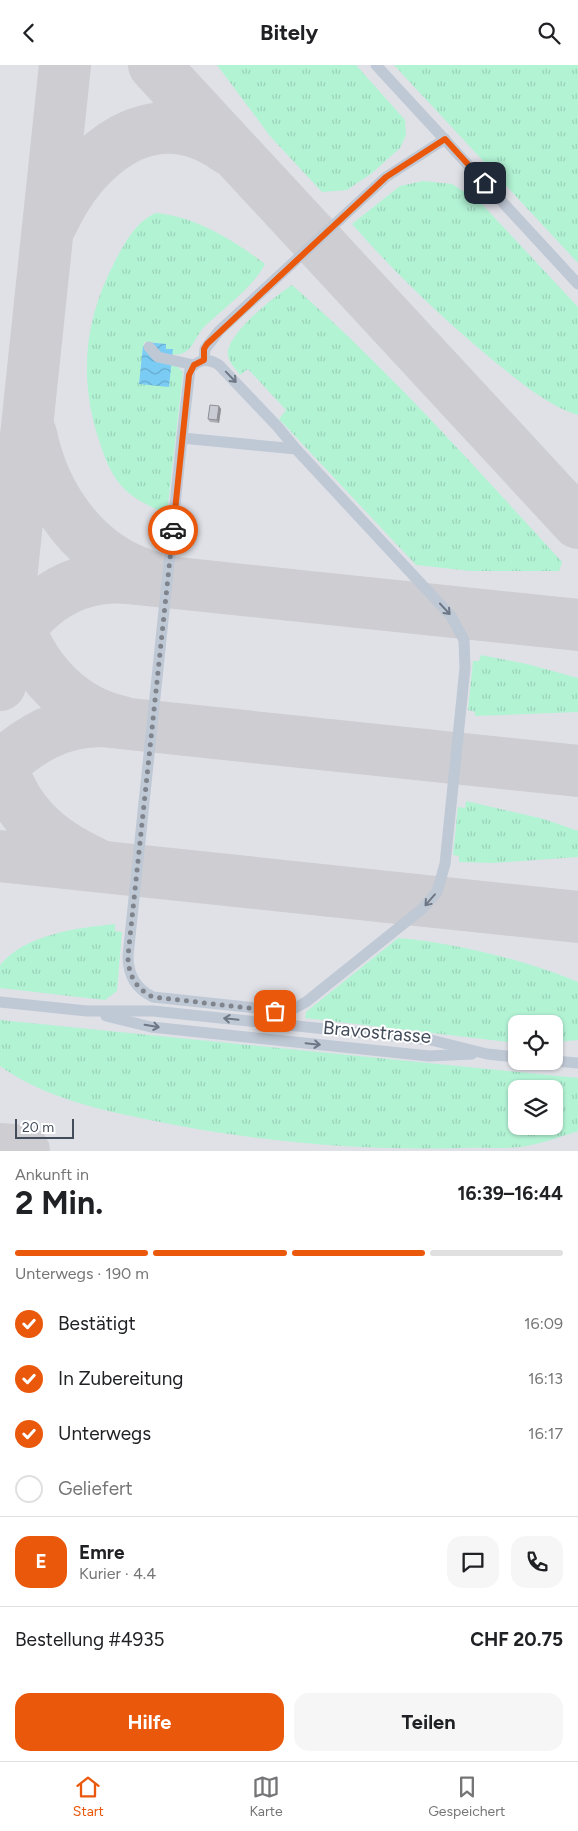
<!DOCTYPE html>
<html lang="de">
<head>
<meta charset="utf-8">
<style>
	:root { --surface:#fff; --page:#f6f6f6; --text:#202124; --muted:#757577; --line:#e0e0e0; --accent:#ea580c }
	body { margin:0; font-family:Figtree,sans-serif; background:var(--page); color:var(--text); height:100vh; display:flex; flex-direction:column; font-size:19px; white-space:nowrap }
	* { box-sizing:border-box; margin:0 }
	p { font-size:16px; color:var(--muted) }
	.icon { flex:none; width:28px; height:28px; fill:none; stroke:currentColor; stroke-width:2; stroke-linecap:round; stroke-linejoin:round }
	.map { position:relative; height:1086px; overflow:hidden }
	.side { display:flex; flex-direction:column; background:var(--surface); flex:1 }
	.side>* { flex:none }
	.tools { position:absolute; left:508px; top:950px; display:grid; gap:10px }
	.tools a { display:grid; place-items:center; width:55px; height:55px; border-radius:10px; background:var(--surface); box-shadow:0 1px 4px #0004; font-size:25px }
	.scale { position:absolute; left:15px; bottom:12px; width:59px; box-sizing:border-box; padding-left:5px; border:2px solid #424c5a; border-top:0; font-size:14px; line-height:18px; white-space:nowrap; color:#424c5a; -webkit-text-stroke:4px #fff; paint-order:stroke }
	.pin { position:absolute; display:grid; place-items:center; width:42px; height:42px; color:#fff; margin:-21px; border-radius:10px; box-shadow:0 2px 8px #0006 }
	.courier { position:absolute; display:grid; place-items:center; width:50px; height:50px; margin:-25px; border:4px solid #ea580c; border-radius:50%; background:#fff; color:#222; box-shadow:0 1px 6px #0007 }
	.overview em { font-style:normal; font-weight:700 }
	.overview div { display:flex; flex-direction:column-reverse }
	.overview { display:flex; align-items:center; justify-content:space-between; height:85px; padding:0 15px }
	h1 { font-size:32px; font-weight:700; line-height:38px }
	.bar { display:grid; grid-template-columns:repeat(4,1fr); gap:8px 5px; align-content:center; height:60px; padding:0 15px }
	.bar i { height:6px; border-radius:4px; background:var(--line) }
	.bar .current { background:var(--accent) }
	.bar p { grid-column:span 4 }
	.line { display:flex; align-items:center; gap:12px; padding:0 15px; border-top:1px solid var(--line) }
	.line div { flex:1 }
	.round { display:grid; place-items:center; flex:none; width:52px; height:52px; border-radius:15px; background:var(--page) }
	ol { padding:0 15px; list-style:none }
	li { display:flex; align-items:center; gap:15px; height:55px }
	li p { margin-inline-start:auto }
	li .icon { padding:5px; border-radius:50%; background:var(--accent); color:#fff; stroke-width:4 }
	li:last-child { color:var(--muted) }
	li i { width:28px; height:28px; border:2px solid var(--line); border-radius:50% }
	.action { display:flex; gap:10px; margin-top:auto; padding:10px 15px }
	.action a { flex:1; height:58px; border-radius:15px; background:var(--accent); color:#fff; font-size:20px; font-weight:700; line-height:58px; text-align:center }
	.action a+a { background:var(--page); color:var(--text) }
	header { display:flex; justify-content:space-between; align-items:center; height:65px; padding:0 15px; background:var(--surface); font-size:22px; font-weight:700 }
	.tabs { display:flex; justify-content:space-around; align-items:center; height:70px; border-top:1px solid var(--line); background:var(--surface); font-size:14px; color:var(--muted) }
	.tabs a { display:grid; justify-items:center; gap:2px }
	.tabs .current { color:var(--accent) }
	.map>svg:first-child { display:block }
	.airport { fill:#dfe1e7; fill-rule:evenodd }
	.grass { fill:url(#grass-tufts); fill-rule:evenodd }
	.water { fill:url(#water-waves) }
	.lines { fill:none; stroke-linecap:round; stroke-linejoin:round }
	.taxiway { stroke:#cecdd1; stroke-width:52 }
	.lane { stroke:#bfc8d5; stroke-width:11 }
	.wall { fill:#adafb6 }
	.shaded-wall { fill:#8d8f94 }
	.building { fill:#c9ccd4; stroke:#8d8f94 }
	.oneway { stroke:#6e7785 }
	.done { stroke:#7f848d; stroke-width:5; stroke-dasharray:0 9 }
	.route { stroke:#ea580c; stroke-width:6 }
	.labels { text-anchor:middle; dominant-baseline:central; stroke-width:4; stroke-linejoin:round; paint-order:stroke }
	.street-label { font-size:19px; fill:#424c5a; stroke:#fff }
</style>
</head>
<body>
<header><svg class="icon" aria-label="back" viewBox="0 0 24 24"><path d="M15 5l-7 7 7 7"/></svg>Bitely<svg class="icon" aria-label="search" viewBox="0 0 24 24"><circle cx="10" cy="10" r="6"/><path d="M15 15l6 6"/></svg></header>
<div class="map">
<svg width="578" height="1086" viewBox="0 0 578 1086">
	<defs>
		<pattern id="grass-tufts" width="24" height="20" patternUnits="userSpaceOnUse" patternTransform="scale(1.25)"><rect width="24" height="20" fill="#b2f3d4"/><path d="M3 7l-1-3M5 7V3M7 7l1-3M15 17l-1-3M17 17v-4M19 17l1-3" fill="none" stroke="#9ad2b8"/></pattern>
		<pattern id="water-waves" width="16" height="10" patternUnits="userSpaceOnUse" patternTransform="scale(1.25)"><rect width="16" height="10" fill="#7accf5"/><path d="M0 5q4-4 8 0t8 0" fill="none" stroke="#66a8c9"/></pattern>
	</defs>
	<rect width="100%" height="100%" fill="#efebeb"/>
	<!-- airport -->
	<path class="airport" d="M0,0H578V1086H0ZM516,959H554V996H516ZM516,1024H554V1061H516Z"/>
	<!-- grass -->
	<g class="grass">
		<polygon points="217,0 356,0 405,55 406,70 400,83 372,108 347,125 322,127 270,71"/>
		<polygon points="394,0 578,0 578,198"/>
		<path d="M423,116L452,119L480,137L578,242V350C548,341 519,316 495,297C443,254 396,209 352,159L400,121Z"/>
		<path d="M156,148C197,152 233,175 265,199C252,224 223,243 203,263C197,270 192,284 185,287C176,292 167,289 159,285V278L144,277L142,291L176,300L183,307L167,449C149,441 132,434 119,418C107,403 102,384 96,366C79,305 86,252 115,196C125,178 136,156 156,148Z"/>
		<path d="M292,220C389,305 474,401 562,497L559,506H471L416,500L279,354L286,345L248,304L240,310C236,304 229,298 228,290C225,270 276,230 292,220Z"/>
		<polygon points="481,590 527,599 578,613 578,647 475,651 475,647 468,645 473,596 479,596"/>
		<polygon points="466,736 544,754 578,766 578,792 494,798 459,797 459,791 453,790 458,742 465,743"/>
		<path d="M115,859V866L122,867L117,926L105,935L0,923V900C26,869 77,863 115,859Z"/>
		<path d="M398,873C456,878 525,895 578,917V975L557,977L559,983L554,982V959H516V978L305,953L306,947Z"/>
		<path d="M0,955L578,1013V1066C562,1071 547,1077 531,1080C510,1085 485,1082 463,1083C360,1086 257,1077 155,1056C101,1045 47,1034 0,1001ZM516,1024H554V1061H516Z"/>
	</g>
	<!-- water -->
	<polygon class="water" points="146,277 166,279 166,284 173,284 169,322 139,319 143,281 146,281"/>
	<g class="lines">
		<!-- taxiway -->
		<g class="taxiway">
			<polyline points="154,0 578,458"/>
			<path d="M52,158C84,88 153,30 228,84"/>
			<path d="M31,369C44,433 86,494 152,512"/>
			<path d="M13,537C22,593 64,645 122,657"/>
			<polyline points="3,590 65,0"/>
			<path d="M0,620C7,554 63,507 129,513L578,560"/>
			<path d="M0,694C13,746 46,776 94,798"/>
			<path d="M0,702C28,675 60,656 101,656L578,706"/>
			<polyline points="0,791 578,852"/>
			<polyline points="0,1084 24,1086"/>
		</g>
		<!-- lane -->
		<g class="lane">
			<polyline points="376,0 578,219"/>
			<polyline points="149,282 158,292 194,300"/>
			<polyline points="204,295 205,284 219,266 386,112 445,74"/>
			<path d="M182,373L296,384L451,551L464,575L465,603L445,799L437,827L422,844L306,937L293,944L275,945L153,932C136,924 128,910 128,891Z"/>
			<path d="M182,373L190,304C199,294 208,293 219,300L277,361L296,384"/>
			<polyline points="0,937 87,946 153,946 431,975 487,989 516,992"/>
			<polyline points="106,951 151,962 429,991 472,989"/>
			<polyline points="554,996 578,998"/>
		</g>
	</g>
	<!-- wall -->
	<polygon class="wall" points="219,341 221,344 219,358 210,357 208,354"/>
	<!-- shaded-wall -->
	<polygon class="shaded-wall" points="219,341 221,344 219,358 217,355"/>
	<!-- building -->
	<polygon class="building" points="210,340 219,341 217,355 208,354"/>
	<!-- one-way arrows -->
	<defs><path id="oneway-shaft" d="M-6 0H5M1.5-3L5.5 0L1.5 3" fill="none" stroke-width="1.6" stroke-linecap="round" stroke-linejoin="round" transform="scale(1.25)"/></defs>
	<g class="oneway">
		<use href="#oneway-shaft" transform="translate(231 312) rotate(46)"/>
		<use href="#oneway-shaft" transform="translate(445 544) rotate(47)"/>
		<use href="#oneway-shaft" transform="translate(430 835) rotate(131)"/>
		<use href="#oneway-shaft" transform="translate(231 954) rotate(-174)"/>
		<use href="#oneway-shaft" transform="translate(152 961) rotate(9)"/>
		<use href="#oneway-shaft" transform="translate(313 979) rotate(6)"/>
	</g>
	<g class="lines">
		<!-- done -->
		<path class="done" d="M173,465L128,891C128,910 136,924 153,932L275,946"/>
		<!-- route -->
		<polyline class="route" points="173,465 189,310 194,300 204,295 204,284 207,279 386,112 445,74 485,118"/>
	</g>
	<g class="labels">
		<!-- street labels -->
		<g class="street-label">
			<text transform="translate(377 967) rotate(5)">Bravostrasse</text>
		</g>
	</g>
</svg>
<div class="tools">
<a><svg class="icon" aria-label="locate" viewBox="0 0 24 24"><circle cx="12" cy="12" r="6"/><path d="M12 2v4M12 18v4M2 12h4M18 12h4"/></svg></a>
<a><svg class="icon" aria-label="layers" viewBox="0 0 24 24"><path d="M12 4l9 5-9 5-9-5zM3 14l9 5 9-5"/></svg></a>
</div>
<div class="scale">20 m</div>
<div class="pin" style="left:275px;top:946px;background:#ea580c"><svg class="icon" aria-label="bag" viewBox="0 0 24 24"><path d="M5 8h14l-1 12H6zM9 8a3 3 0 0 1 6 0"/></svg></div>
<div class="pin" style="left:485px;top:118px;background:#1f2937"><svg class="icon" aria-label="home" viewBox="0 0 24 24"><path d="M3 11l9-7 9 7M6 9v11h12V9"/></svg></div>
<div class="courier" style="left:173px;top:465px"><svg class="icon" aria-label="car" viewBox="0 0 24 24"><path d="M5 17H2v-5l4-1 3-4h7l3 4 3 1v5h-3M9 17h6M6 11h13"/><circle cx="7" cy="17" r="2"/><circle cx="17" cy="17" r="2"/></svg></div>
</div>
<section class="side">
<div class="overview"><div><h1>2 Min.</h1><p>Ankunft in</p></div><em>16:39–16:44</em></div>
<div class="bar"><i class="current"></i><i class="current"></i><i class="current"></i><i></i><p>Unterwegs · 190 m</p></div>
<ol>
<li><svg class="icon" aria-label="check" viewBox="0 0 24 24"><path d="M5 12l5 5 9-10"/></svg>Bestätigt<p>16:09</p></li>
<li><svg class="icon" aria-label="check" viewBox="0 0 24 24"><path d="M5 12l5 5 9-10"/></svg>In Zubereitung<p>16:13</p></li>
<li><svg class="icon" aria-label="check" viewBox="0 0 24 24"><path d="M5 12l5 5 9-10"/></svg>Unterwegs<p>16:17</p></li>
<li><i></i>Geliefert</li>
</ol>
<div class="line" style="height:90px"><b class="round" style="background:var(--accent);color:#fff">E</b><div><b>Emre</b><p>Kurier · 4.4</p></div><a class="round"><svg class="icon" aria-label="chat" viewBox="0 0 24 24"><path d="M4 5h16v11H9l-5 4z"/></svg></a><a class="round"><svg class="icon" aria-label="phone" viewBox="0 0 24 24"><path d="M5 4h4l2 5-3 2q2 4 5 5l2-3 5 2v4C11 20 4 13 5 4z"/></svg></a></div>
<div class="line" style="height:65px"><div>Bestellung #4935</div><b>CHF 20.75</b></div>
<div class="action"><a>Hilfe</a><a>Teilen</a></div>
</section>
<nav class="tabs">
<a class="current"><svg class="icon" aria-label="home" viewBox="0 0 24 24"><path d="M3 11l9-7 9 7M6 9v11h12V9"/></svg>Start</a>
<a><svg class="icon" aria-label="map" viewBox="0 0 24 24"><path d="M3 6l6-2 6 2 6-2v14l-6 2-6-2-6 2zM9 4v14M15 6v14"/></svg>Karte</a>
<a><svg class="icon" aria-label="saved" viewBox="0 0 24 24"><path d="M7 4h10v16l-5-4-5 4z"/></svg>Gespeichert</a>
</nav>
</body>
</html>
